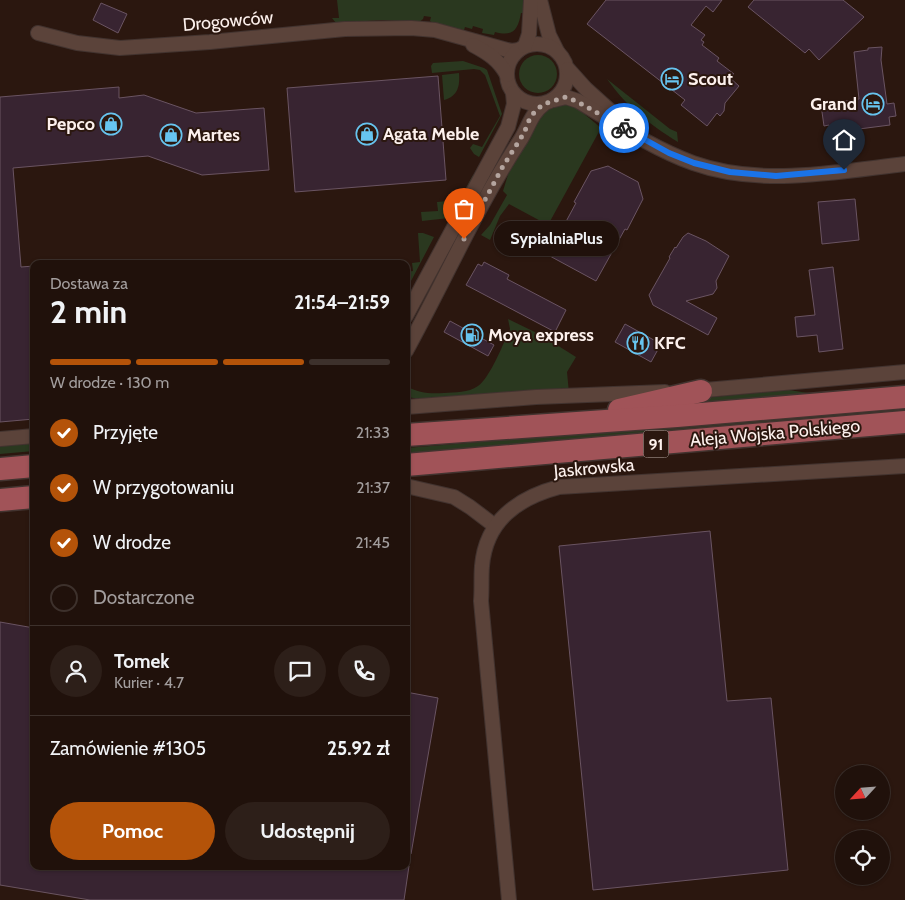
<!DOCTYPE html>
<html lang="pl">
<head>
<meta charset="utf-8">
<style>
	:root { --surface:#20110b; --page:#2d1f19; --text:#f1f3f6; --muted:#a29d9d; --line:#3d312c; --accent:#b45309 }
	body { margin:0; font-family:Cabin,sans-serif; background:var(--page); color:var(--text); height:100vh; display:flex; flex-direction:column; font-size:19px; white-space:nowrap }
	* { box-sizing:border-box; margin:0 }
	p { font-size:16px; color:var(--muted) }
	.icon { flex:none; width:28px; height:28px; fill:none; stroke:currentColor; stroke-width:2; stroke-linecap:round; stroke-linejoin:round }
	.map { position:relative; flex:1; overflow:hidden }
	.panel { position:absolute; left:30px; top:260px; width:380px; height:610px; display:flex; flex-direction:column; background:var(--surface); border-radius:10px; box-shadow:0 1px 4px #0004,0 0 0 1px var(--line) }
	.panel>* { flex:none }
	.needle { width:32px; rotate:244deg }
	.controls { position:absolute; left:835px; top:765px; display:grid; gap:10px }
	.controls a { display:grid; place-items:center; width:55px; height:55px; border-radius:50%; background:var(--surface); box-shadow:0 1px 4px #0004,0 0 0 1px var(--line); font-size:25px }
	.pin { position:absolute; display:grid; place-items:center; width:42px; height:42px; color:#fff; margin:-51px -21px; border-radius:50% 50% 50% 0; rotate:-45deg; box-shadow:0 0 5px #0007 }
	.pin .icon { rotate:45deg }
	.courier { position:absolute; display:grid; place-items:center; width:50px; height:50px; margin:-25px; border:4px solid #1a73e8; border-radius:50%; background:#fff; color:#222; box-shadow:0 1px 6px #0007 }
	.bubble { position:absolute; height:35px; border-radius:18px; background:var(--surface); box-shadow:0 1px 4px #0004,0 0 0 1px var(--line); font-size:16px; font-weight:700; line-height:35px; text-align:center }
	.summary em { font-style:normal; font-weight:700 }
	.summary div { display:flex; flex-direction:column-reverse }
	.summary { display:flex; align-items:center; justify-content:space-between; height:85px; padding:0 20px }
	h1 { font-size:32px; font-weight:700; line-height:38px }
	.bar { display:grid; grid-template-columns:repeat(4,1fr); gap:8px 5px; align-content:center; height:60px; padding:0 20px }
	.bar i { height:6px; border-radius:4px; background:var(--line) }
	.bar .current { background:var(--accent) }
	.bar p { grid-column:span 4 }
	.line { display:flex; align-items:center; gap:12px; padding:0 20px; border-top:1px solid var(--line) }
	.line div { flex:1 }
	.round { display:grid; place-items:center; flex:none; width:52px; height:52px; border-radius:26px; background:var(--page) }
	ol { padding:0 20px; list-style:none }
	li { display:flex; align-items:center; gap:15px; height:55px }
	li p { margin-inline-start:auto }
	li .icon { padding:5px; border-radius:50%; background:var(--accent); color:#fff; stroke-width:4 }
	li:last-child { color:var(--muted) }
	li i { width:28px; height:28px; border:2px solid var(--line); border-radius:50% }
	.cta { display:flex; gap:10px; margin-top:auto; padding:10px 20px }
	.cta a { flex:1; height:58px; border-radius:30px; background:var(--accent); color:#fff; font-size:20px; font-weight:700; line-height:58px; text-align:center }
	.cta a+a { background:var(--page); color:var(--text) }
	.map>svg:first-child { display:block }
	.grass { fill:#2a381f }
	.building { fill:#382431; stroke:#6a5462 }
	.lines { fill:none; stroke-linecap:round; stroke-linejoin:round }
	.minor-casing { stroke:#42332f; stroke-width:16 }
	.primary-casing { stroke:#42332f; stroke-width:25 }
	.minor { stroke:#5b433a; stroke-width:14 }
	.primary { stroke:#a15358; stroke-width:22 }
	.done { stroke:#b4a59f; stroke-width:5; stroke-dasharray:0 9 }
	.route { stroke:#1a73e8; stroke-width:6 }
	.labels { text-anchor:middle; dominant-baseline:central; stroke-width:4; stroke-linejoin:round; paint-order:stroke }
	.shield { fill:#2b170f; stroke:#beb0aa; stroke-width:1 }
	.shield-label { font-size:16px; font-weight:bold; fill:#fdf1ed }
	.street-label { font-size:18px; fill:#fdf1ed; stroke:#2b170f }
	.poi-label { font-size:18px; font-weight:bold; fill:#fdf1ed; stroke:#2b170f; text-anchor:start }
</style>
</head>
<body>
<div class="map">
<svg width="905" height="900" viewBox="0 0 905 900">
	<rect width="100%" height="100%" fill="#2b170f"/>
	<!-- grass -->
	<g class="grass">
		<path d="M337,0H523V13H521C518,30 513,37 495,32L494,35L482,33L483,29L473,26L472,29L465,27L464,30L434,24L430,21L431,17L424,16L423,19L419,22L382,20L336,23L332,18H339Z"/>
		<circle cx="538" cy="74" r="19"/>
		<polygon points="463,61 484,68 487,70 502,114 479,157 474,154 470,148 473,144 482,147 500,116 485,75 480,70 474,69 432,73 431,66 433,63"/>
		<path d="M459,73C460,86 458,96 444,100L442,75Z"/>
		<path d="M607,79L670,129L677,132L678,142C649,124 627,107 607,79Z"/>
		<polygon points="562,103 576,107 601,128 548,225 509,204 500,216 490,240 481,235 490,225 507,195 503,191 511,165 536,116"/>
		<polygon points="473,175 475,178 457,214 449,218 422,221 421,212 438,211 437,202 459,200"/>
		<polygon points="418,233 423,233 434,237 411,281 406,281 406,272 413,271 412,263 420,262"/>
		<path d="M508,319L541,335L576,357L567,372L569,393L525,391L421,399L406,397V386C419,393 429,394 444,393C455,392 468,393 478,386C490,378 504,342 510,329Z"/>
		<polygon points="789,390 821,395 655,407 692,399"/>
		<polygon points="905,407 905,414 406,455 406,448"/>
		<polygon points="34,440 34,451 0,454 0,443"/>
	</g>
	<!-- building -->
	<g class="building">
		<polygon points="606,0 722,0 713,12 706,6 691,25 705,35 701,40 704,42 702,45 719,58 717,61 734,74 730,78 739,86 725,103 724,111 720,116 717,113 707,126 681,105 685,100 587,24"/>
		<polygon points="754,0 843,0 864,17 819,60 809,49 805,53 748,7"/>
		<polygon points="101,3 127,14 118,33 93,20"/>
		<polygon points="882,47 881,60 887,104 894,103 896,116 889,117 890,125 859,129 859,126 830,129 829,125 824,126 821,105 859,99 854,52 868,50 868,48"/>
		<polygon points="438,76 446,180 295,192 287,88"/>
		<polygon points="119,87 119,98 144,95 196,113 264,108 269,170 202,175 148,156 13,168 21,267 34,266 34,419 0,422 0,97"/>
		<polygon points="608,166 638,182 643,199 627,230 625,229 596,281 548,255 576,203 574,202 591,171"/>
		<polygon points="855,199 859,240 822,244 818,202"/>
		<polygon points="688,233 706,241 729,256 716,281 717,288 713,294 686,301 717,318 708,335 653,305 649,295 670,258 669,257 675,247 676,248 683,237"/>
		<polygon points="484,262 509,275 507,279 566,310 555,332 466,285 478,264 482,266"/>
		<polygon points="833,267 843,349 819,352 817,335 797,337 795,317 815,315 809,270"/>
		<polygon points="450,321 494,345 488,356 444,332"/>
		<polygon points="625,324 661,344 651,362 615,342"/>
		<polygon points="710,531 727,701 771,698 788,870 593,890 559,546"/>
		<polygon points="0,622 34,628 34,866 409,866 404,900 90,900 0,885"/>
		<polygon points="406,692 438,698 411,854 406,854"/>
	</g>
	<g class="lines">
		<!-- minor casing -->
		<g class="minor-casing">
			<g id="minor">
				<polyline points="540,0 549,35 557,51"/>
				<polyline points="38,33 77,43 120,48 210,42 345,29 411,28 435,30 511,51 519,50"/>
				<circle cx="537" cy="74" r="30"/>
				<path d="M473,45C488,53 499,60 507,75"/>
				<polyline points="525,46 529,34 531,0"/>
				<polyline points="568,69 586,89 617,117"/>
				<path d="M554,100L566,97L578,101C615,123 652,148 693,163C760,187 836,172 905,164"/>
				<polyline points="406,316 508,127 514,104 513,93"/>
				<path d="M406,351C445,280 477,206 521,139C529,126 531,114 544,104"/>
				<polyline points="694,391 905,372"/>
				<polyline points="406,407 536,397 665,392"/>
				<polyline points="0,439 34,436"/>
				<polyline points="406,486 454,497 470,507 495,526"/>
				<path d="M509,900L481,601C482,589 481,578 482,566C486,520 518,498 559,487L905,466"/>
			</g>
		</g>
		<!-- primary casing -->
		<g class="primary-casing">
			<g id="primary">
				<polyline points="619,410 701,391"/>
				<polyline points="406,435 677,416 905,397"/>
				<polyline points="406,465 905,422"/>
				<polyline points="0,469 34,466"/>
				<polyline points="0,500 34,497"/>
			</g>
		</g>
		<!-- minor -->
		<use href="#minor" class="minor"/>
		<!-- primary -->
		<use href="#primary" class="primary"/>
	</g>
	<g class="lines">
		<!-- done -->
		<polyline class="done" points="464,239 502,168 524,133 530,118 536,110 544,104 566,97 578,102 624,128"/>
		<!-- route -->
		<polyline class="route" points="624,128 669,153 694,163 730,172 776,176 844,170"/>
	</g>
	<!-- icons -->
	<defs>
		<g id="hotel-ring" transform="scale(1.125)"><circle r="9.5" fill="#2b170f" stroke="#67c4ef" stroke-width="1.5"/><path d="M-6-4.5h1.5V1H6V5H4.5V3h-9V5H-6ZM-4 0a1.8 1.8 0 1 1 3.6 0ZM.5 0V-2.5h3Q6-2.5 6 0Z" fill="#67c4ef"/></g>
		<g id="shop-ring" transform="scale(1.125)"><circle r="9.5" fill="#2b170f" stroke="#67c4ef" stroke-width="1.5"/><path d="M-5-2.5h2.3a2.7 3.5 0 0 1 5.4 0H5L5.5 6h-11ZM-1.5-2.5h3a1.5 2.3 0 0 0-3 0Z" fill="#67c4ef"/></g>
		<g id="fuel-ring" transform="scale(1.125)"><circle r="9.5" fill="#2b170f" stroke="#67c4ef" stroke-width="1.5"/><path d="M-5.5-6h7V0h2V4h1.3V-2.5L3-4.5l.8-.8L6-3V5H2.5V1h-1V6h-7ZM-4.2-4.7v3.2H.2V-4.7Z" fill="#67c4ef"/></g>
		<g id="restaurant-ring" transform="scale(1.125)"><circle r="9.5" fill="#2b170f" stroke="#67c4ef" stroke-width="1.5"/><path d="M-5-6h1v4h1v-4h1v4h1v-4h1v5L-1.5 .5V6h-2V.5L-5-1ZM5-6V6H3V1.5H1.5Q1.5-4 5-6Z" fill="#67c4ef"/></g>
	</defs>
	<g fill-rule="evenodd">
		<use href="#hotel-ring" x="672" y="79"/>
		<use href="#hotel-ring" x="873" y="104"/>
		<use href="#shop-ring" x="111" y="124"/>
		<use href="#shop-ring" x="367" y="134"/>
		<use href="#shop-ring" x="171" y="135"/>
		<use href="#fuel-ring" x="472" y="335"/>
		<use href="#restaurant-ring" x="638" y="343"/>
	</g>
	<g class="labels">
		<!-- shield labels -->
		<rect class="shield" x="643.5" y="430.5" width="25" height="27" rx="4"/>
		<g class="shield-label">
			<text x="656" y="444">91</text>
		</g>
		<!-- street labels -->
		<g class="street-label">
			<text transform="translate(228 21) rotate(-5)">Drogowców</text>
			<text transform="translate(775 433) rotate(-5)">Aleja Wojska Polskiego</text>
			<text transform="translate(594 468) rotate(-5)">Jaskrowska</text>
		</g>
		<!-- poi labels -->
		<g class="poi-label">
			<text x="688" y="79">Scout</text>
			<text x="857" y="104" text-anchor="end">Grand</text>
			<text x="95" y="124" text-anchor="end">Pepco</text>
			<text x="383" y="134">Agata Meble</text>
			<text x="187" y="135">Martes</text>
			<text x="488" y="335">Moya express</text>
			<text x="654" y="343">KFC</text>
		</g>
	</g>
</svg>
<div class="controls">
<a><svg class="needle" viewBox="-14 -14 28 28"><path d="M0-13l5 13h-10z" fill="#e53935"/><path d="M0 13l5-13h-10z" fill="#a29d9d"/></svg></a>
<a><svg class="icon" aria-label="locate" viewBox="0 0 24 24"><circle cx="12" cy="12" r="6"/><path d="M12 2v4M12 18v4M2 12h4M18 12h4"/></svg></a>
</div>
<div class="pin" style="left:464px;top:239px;background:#ea580c"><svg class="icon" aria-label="bag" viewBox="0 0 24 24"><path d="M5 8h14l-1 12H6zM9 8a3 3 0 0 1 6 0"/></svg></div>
<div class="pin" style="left:844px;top:170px;background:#1f2937"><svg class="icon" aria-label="home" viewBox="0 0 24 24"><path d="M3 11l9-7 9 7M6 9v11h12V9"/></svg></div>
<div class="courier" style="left:624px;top:128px"><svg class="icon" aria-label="bike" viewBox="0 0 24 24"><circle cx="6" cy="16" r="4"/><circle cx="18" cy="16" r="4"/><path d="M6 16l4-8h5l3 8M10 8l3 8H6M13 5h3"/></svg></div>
<div class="bubble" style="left:494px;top:221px;width:125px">SypialniaPlus</div>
<section class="panel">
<div class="summary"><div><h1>2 min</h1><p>Dostawa za</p></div><em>21:54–21:59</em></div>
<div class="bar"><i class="current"></i><i class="current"></i><i class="current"></i><i></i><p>W drodze · 130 m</p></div>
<ol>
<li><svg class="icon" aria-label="check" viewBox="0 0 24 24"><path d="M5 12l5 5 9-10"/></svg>Przyjęte<p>21:33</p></li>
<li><svg class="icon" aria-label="check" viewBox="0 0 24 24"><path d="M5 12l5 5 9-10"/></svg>W przygotowaniu<p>21:37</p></li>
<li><svg class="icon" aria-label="check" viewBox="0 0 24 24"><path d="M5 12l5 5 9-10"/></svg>W drodze<p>21:45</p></li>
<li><i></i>Dostarczone</li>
</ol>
<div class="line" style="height:90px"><a class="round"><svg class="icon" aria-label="person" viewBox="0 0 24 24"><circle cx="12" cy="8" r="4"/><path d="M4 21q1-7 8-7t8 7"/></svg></a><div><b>Tomek</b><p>Kurier · 4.7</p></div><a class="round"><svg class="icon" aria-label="chat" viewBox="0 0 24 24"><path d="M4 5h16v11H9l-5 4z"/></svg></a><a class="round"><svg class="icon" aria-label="phone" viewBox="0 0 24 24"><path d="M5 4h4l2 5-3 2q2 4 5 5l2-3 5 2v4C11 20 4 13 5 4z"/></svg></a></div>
<div class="line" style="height:65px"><div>Zamówienie #1305</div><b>25.92 zł</b></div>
<div class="cta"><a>Pomoc</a><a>Udostępnij</a></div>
</section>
</div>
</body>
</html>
